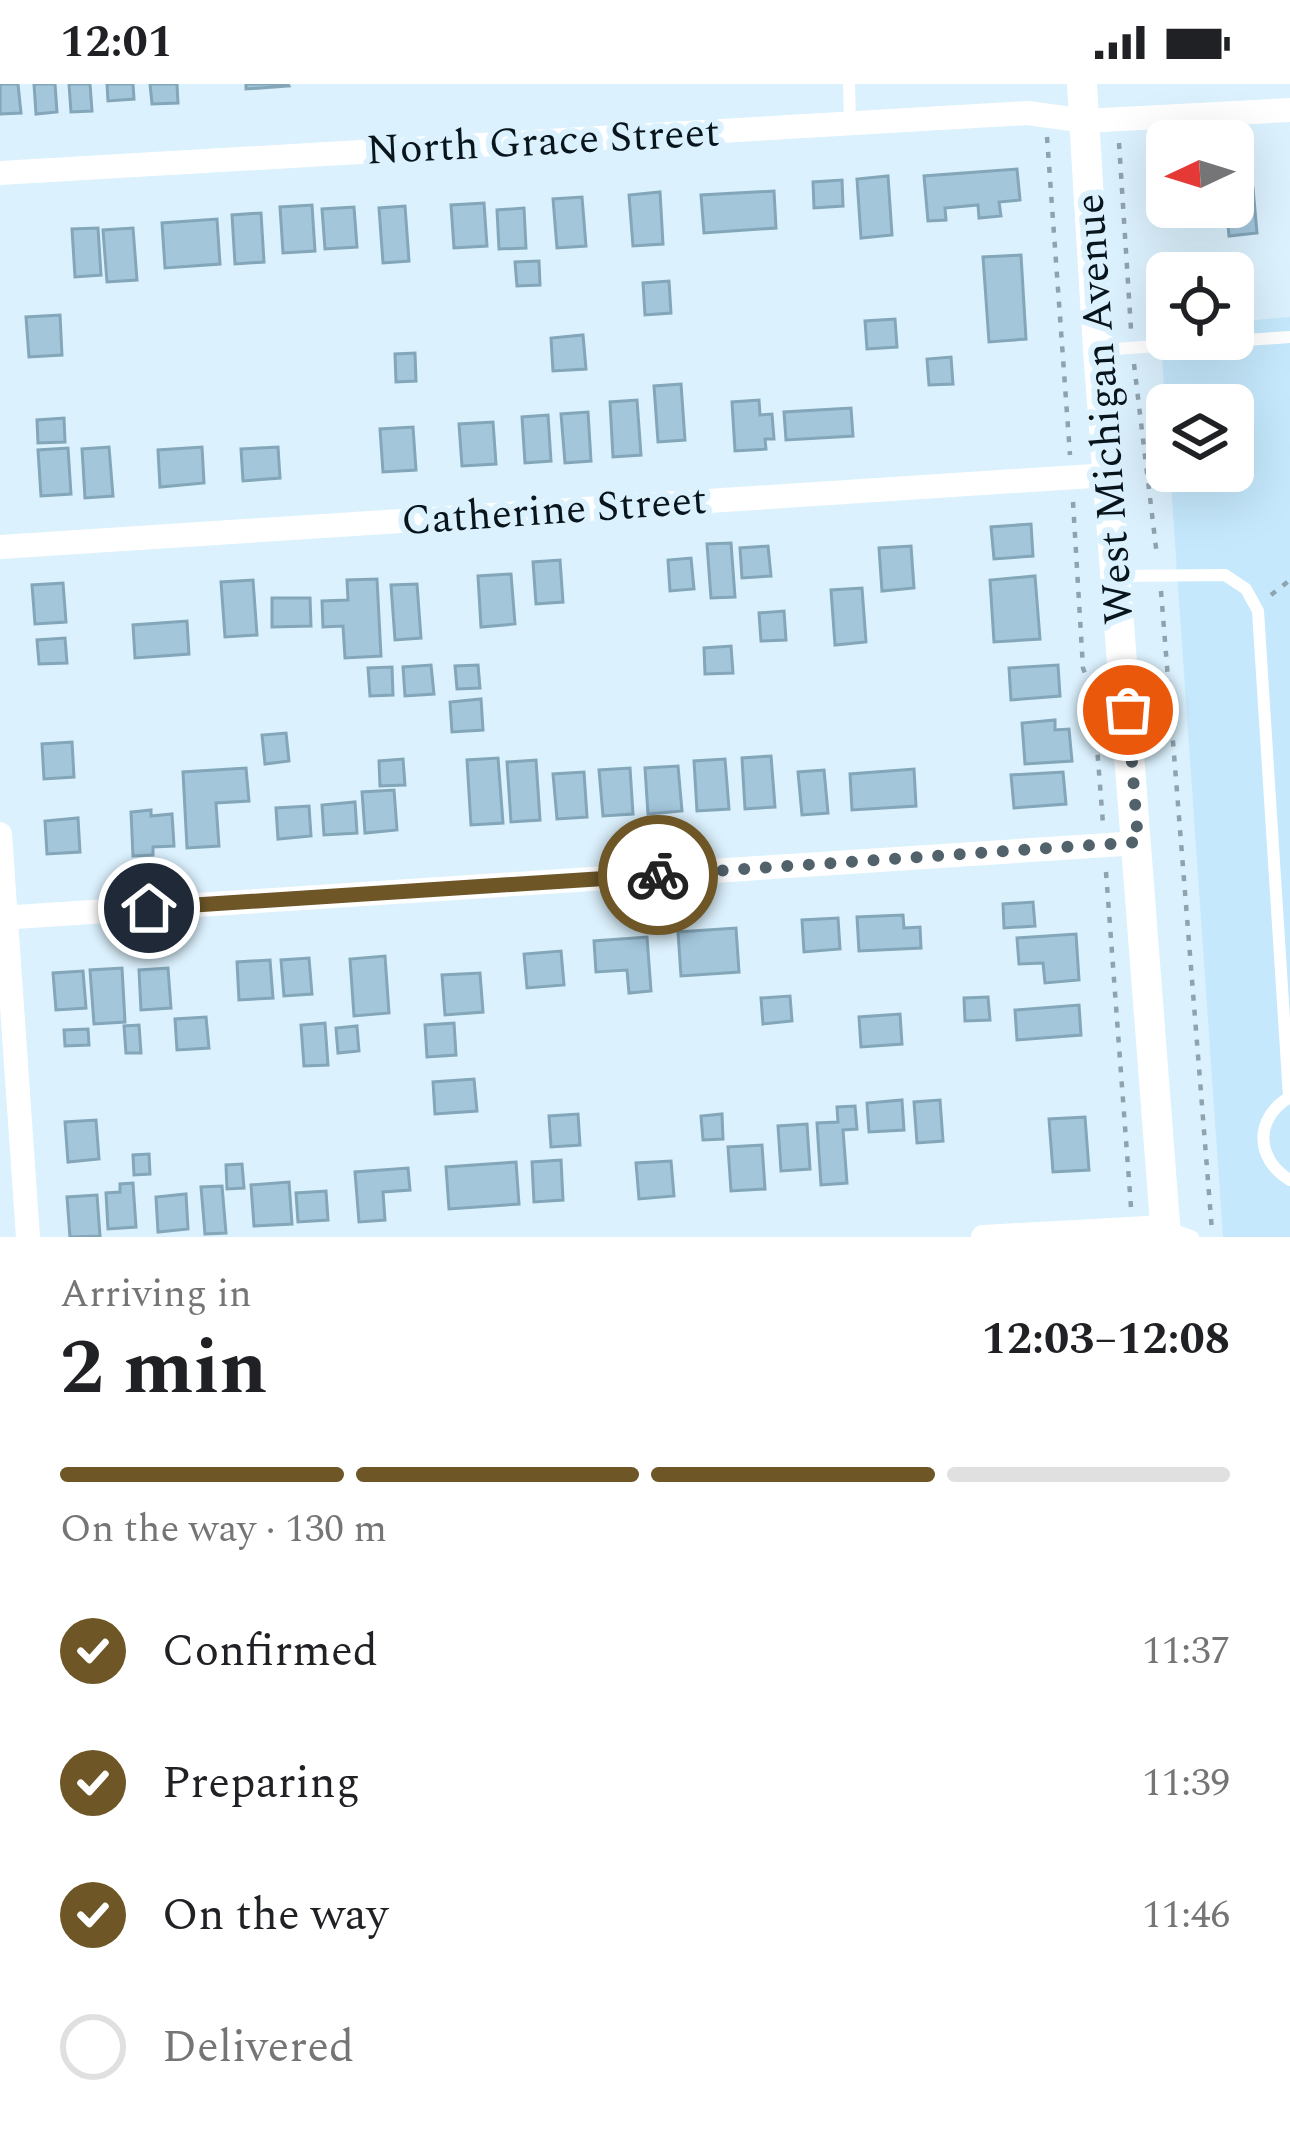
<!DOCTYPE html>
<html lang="en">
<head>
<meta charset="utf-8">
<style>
	:root { --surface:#fff; --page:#f2f2f2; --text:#202124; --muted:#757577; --line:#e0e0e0; --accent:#6e5627 }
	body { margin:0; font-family:Spectral,serif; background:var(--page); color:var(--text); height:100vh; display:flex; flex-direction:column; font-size:45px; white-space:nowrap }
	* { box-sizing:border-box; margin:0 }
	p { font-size:39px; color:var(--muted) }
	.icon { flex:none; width:66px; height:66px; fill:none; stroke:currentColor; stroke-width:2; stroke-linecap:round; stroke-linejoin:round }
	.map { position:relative; height:1153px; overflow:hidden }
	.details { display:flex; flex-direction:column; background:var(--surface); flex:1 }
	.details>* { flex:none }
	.needle { width:78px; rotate:266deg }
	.tools { position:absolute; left:1146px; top:36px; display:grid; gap:24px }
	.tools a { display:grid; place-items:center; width:108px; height:108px; border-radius:18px; background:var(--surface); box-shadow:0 12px 48px #0002; font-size:60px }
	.pin { position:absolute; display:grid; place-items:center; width:102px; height:102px; color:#fff; margin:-51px; border:6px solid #fff; border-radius:50%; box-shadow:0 3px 12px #0007 }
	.courier { position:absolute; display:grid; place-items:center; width:120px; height:120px; margin:-60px; border:9px solid #6e5627; border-radius:50%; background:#fff; color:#222; box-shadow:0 3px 15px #0007 }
	.summary em { font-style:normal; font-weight:700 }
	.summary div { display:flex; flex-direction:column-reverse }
	.summary { display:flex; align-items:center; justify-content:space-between; height:204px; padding:0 60px }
	h1 { font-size:78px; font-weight:700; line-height:90px }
	.bar { display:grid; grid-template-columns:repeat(4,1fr); gap:18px 12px; align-content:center; height:144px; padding:0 60px }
	.bar i { height:15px; border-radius:9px; background:var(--line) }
	.bar .active { background:var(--accent) }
	.bar p { grid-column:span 4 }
	ol { padding:0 60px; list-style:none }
	li { display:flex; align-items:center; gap:36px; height:132px }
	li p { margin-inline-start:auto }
	li .icon { padding:12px; border-radius:50%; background:var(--accent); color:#fff; stroke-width:4 }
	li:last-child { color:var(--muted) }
	li i { width:66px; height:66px; border:6px solid var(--line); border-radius:50% }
	.status { display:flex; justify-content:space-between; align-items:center; height:84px; padding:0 60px; background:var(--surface); direction:ltr }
	.status svg { height:33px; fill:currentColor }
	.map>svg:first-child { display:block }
	.built { fill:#c5e8fc }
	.building { fill:#a3c6db; stroke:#83a6b9; stroke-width:3 }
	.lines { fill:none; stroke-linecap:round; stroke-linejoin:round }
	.path { stroke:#90a3ad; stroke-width:4.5; stroke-dasharray:6 9; stroke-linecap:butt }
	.service { stroke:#fff; stroke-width:12 }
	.minor { stroke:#fff; stroke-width:24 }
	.tertiary { stroke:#fff; stroke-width:30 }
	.done { stroke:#52626b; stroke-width:12; stroke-dasharray:0 21.6 }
	.route { stroke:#6e5627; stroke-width:15 }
	.labels { text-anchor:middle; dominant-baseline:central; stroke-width:12; stroke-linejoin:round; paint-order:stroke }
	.street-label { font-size:42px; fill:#08151c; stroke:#dbf1fd }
</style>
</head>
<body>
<div class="status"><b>12:01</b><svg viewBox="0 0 49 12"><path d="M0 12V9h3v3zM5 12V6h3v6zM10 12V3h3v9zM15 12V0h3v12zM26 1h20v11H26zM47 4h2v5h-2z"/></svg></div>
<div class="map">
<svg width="1290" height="1153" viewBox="0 0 1290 1153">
	<rect width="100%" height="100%" fill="#dbf1fd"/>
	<!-- built -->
	<polygon class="built" points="1290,233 1290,1153 1223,1153 1170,387 1233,387 1233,321 1167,321 1167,348 1160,243 1167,243 1167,255 1233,255 1233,238"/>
	<!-- building -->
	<g class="building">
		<polygon points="0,0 18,0 21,29 0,30"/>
		<polygon points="34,0 55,0 57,28 36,30"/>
		<polygon points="69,0 90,0 92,27 71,28"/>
		<polygon points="107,0 133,0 134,15 108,17"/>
		<polygon points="150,0 177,0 178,19 152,20"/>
		<polygon points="246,0 288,0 289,2 246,5"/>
		<polygon points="1017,85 1020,116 999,118 1001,132 979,134 978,121 945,124 946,136 928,137 924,92"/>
		<polygon points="888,92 892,151 861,154 857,95"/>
		<polygon points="842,96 843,122 814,124 813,98"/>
		<polygon points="1253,104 1257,149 1229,152 1228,141 1210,142 1209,134 1190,136 1189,123 1233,123 1233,105"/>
		<polygon points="774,107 776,144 704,149 701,111"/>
		<polygon points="660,108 663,160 633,162 629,111"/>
		<polygon points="582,113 586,162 557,164 553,115"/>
		<polygon points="484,119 487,162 454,164 451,121"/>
		<polygon points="312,121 315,167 283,169 280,123"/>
		<polygon points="405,122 409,177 383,179 379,124"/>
		<polygon points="354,123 357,163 325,165 322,125"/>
		<polygon points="524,124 526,164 499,165 497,126"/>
		<polygon points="261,129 264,178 235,180 232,131"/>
		<polygon points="217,135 220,180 165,184 162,139"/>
		<polygon points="98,144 101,191 75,193 72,145"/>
		<polygon points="133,144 137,196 107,198 103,146"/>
		<polygon points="1021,171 1026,255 989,258 983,173"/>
		<polygon points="539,177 540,201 517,202 515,178"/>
		<polygon points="669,197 671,229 645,231 643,199"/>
		<polygon points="60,231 62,271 29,273 26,233"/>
		<polygon points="895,235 897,263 867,265 865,237"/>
		<polygon points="583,251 586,285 553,287 551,254"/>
		<polygon points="415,269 416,297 396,298 395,270"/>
		<polygon points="951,273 953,300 929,301 927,275"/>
		<polygon points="681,300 685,356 658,358 654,302"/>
		<polygon points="637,316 641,371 613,373 610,318"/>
		<polygon points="759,316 760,331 772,330 774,355 765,355 766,365 735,367 732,318"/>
		<polygon points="851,324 853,352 786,356 784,328"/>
		<polygon points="588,328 591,377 565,379 561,330"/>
		<polygon points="548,331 551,377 525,379 522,333"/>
		<polygon points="64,334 65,358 38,359 37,336"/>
		<polygon points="493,338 496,380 462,382 459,340"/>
		<polygon points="413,343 416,386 383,388 380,345"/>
		<polygon points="109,363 113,412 85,414 82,365"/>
		<polygon points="202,363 204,399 160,403 158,366"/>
		<polygon points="278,363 280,394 243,397 241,365"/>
		<polygon points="68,364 71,410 41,412 38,366"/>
		<polygon points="1031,440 1033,472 994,475 991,443"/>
		<polygon points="731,459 735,513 711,514 707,460"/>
		<polygon points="768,462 771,492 742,494 740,464"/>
		<polygon points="911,462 914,504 882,507 879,464"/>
		<polygon points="691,474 694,505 670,507 668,476"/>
		<polygon points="560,476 563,518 536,520 533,478"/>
		<polygon points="511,490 515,540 481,543 478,492"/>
		<polygon points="1035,492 1040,555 994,558 990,496"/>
		<polygon points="377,495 381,572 345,574 343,542 323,543 322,517 348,516 347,496"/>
		<polygon points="253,496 257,551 225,553 221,498"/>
		<polygon points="63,499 66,538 35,540 32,501"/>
		<polygon points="417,500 421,554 395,556 391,501"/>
		<polygon points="862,504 866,558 835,561 831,506"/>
		<polygon points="272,514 310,514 311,542 272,543"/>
		<polygon points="784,527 786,556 761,557 759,529"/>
		<polygon points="187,537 189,570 135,574 133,541"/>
		<polygon points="65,554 67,579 39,580 37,556"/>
		<polygon points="731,562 733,589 705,590 704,564"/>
		<polygon points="431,581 434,610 405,612 403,583"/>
		<polygon points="478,581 480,604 457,605 455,582"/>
		<polygon points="1058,581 1060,612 1011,616 1009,584"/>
		<polygon points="392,583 393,611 370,612 368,584"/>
		<polygon points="481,615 483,646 452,648 450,618"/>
		<polygon points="1055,636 1055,646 1069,645 1072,677 1025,680 1022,639"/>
		<polygon points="286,649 289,677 265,680 262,651"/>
		<polygon points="72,658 74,693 44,695 42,660"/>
		<polygon points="771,672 775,723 745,725 742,674"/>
		<polygon points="498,674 503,739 471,741 467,676"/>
		<polygon points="403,675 405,701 380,702 379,677"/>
		<polygon points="725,675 729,725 697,727 694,677"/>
		<polygon points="536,676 540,736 511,738 507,678"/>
		<polygon points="678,682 682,727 648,730 645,684"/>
		<polygon points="246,684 249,717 216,719 219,762 187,764 183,688"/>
		<polygon points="630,684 633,730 603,732 599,686"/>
		<polygon points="914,685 916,722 852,726 850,690"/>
		<polygon points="824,686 828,729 802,731 798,688"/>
		<polygon points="584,688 587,733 557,735 553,690"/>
		<polygon points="1063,688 1066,720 1014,724 1011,691"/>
		<polygon points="394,706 397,746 365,749 362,708"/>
		<polygon points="355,718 357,749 324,751 322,721"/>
		<polygon points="309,722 311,752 278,755 276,724"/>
		<polygon points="151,726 151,732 172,730 174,762 153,763 153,771 133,772 131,728"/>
		<polygon points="78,734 80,768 47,770 45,737"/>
		<polygon points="1033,818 1035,842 1004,844 1003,820"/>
		<polygon points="903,831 904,844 920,843 921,864 859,867 857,833"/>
		<polygon points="838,834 840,865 804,868 802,836"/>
		<polygon points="736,844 739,888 681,892 678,848"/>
		<polygon points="1076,850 1079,896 1045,899 1043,879 1019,880 1017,854"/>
		<polygon points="647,853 651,907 629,909 627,886 596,888 594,857"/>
		<polygon points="561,867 564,901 527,904 524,870"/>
		<polygon points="385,872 389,929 354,932 350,875"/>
		<polygon points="309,874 312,910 284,912 281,876"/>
		<polygon points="270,876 273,914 239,916 237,878"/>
		<polygon points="122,884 125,938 94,940 90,886"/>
		<polygon points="168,884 171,924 141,926 139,886"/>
		<polygon points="83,887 86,924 56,926 53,889"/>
		<polygon points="480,889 483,928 445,931 442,891"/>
		<polygon points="790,912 792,937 763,940 761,914"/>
		<polygon points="988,913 990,936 965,937 964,914"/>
		<polygon points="1079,921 1081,951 1017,956 1015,926"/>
		<polygon points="900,930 902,960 861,963 859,933"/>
		<polygon points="206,933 209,964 177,966 175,935"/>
		<polygon points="325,939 328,981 304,982 301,941"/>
		<polygon points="454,939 456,971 427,973 425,941"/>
		<polygon points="139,941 141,969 126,969 124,942"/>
		<polygon points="357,942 359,967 338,969 336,944"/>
		<polygon points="88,945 89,961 65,962 64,946"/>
		<polygon points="474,995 477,1027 435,1030 433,998"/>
		<polygon points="902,1016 904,1046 869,1048 867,1019"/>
		<polygon points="940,1016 943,1057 917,1059 914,1018"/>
		<polygon points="855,1022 857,1045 843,1046 847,1099 821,1101 817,1039 838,1038 837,1023"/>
		<polygon points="578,1030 580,1061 551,1063 549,1032"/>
		<polygon points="722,1030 723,1055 703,1056 701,1032"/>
		<polygon points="1085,1033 1089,1086 1053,1088 1049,1035"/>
		<polygon points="96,1036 99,1075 68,1078 65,1038"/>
		<polygon points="807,1040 810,1085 781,1087 778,1042"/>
		<polygon points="762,1061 765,1105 731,1107 728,1063"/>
		<polygon points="149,1070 150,1090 134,1091 133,1071"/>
		<polygon points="561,1076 563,1116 534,1118 532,1078"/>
		<polygon points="671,1077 674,1112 639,1115 636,1079"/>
		<polygon points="516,1078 519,1120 449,1125 446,1083"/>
		<polygon points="242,1080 244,1104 227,1105 226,1081"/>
		<polygon points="408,1084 410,1106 383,1108 385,1136 359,1138 355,1088"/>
		<polygon points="289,1098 292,1140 254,1142 251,1101"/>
		<polygon points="133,1099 136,1143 108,1145 106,1109 120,1108 120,1100"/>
		<polygon points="222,1102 226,1149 205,1150 201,1103"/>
		<polygon points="326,1107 328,1136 298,1138 296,1109"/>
		<polygon points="186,1110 188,1145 158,1148 156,1113"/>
		<polygon points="97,1111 100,1152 70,1153 67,1113"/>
	</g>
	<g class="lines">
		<!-- path -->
		<g class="path">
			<polyline points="1047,53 1070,371"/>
			<polyline points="1119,59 1131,245"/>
			<polyline points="1134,280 1157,472"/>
			<polyline points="1073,418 1083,584 1093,611 1103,740"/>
			<polyline points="1161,507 1212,1147"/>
			<polyline points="1271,511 1290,496"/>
			<polyline points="1106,788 1131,1123"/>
		</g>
		<!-- service -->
		<g class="service">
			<polyline points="849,0 850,38"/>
			<polyline points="1099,266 1290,253"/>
			<polyline points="1117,492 1225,491 1246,505 1258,527 1289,1013"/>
			<path d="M1290,1013C1254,1034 1255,1075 1290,1096"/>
			<polyline points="1166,1143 1193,1153"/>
		</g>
		<!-- minor -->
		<g class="minor">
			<polyline points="0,89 1028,29 1085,37 1290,26"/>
			<polyline points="0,463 1108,391"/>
			<polyline points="0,750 28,1153"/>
			<polyline points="0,834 1138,759"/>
			<polyline points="983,1153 1165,1143"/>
		</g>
		<!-- tertiary -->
		<polyline class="tertiary" points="1082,0 1098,266 1166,1153"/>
	</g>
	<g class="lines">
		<!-- done -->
		<polyline class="done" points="658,791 1138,758 1128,626"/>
		<!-- route -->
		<polyline class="route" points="149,824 658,791"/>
	</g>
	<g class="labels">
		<!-- street labels -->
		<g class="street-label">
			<text transform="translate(543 58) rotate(-3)">North Grace Street</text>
			<text transform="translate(1105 325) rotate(-94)">West Michigan Avenue</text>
			<text transform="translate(554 427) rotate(-4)">Catherine Street</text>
		</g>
	</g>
</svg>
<div class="tools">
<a><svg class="needle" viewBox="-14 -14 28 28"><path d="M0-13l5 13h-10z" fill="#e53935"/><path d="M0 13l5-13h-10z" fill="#757577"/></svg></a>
<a><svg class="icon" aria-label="locate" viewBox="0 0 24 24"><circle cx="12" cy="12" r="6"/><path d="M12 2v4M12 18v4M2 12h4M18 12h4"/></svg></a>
<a><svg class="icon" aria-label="layers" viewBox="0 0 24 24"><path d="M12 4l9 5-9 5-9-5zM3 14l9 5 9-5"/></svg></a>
</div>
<div class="pin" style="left:1128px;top:626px;background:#ea580c"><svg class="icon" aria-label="bag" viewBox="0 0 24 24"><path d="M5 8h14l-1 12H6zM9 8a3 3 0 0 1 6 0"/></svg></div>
<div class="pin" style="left:149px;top:824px;background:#1f2937"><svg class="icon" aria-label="home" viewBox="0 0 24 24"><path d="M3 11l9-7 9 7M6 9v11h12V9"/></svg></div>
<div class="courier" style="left:658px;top:791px"><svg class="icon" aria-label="bike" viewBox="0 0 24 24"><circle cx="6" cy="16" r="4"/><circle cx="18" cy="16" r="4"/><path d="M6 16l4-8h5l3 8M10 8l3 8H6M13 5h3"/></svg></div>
</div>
<section class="details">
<div class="summary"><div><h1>2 min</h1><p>Arriving in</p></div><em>12:03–12:08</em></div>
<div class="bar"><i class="active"></i><i class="active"></i><i class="active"></i><i></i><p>On the way · 130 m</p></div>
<ol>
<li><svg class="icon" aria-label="check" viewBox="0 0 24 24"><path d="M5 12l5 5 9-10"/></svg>Confirmed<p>11:37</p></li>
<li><svg class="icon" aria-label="check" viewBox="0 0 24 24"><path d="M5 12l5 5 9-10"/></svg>Preparing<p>11:39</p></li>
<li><svg class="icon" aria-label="check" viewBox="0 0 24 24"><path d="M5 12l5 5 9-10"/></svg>On the way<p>11:46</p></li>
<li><i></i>Delivered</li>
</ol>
</section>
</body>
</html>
